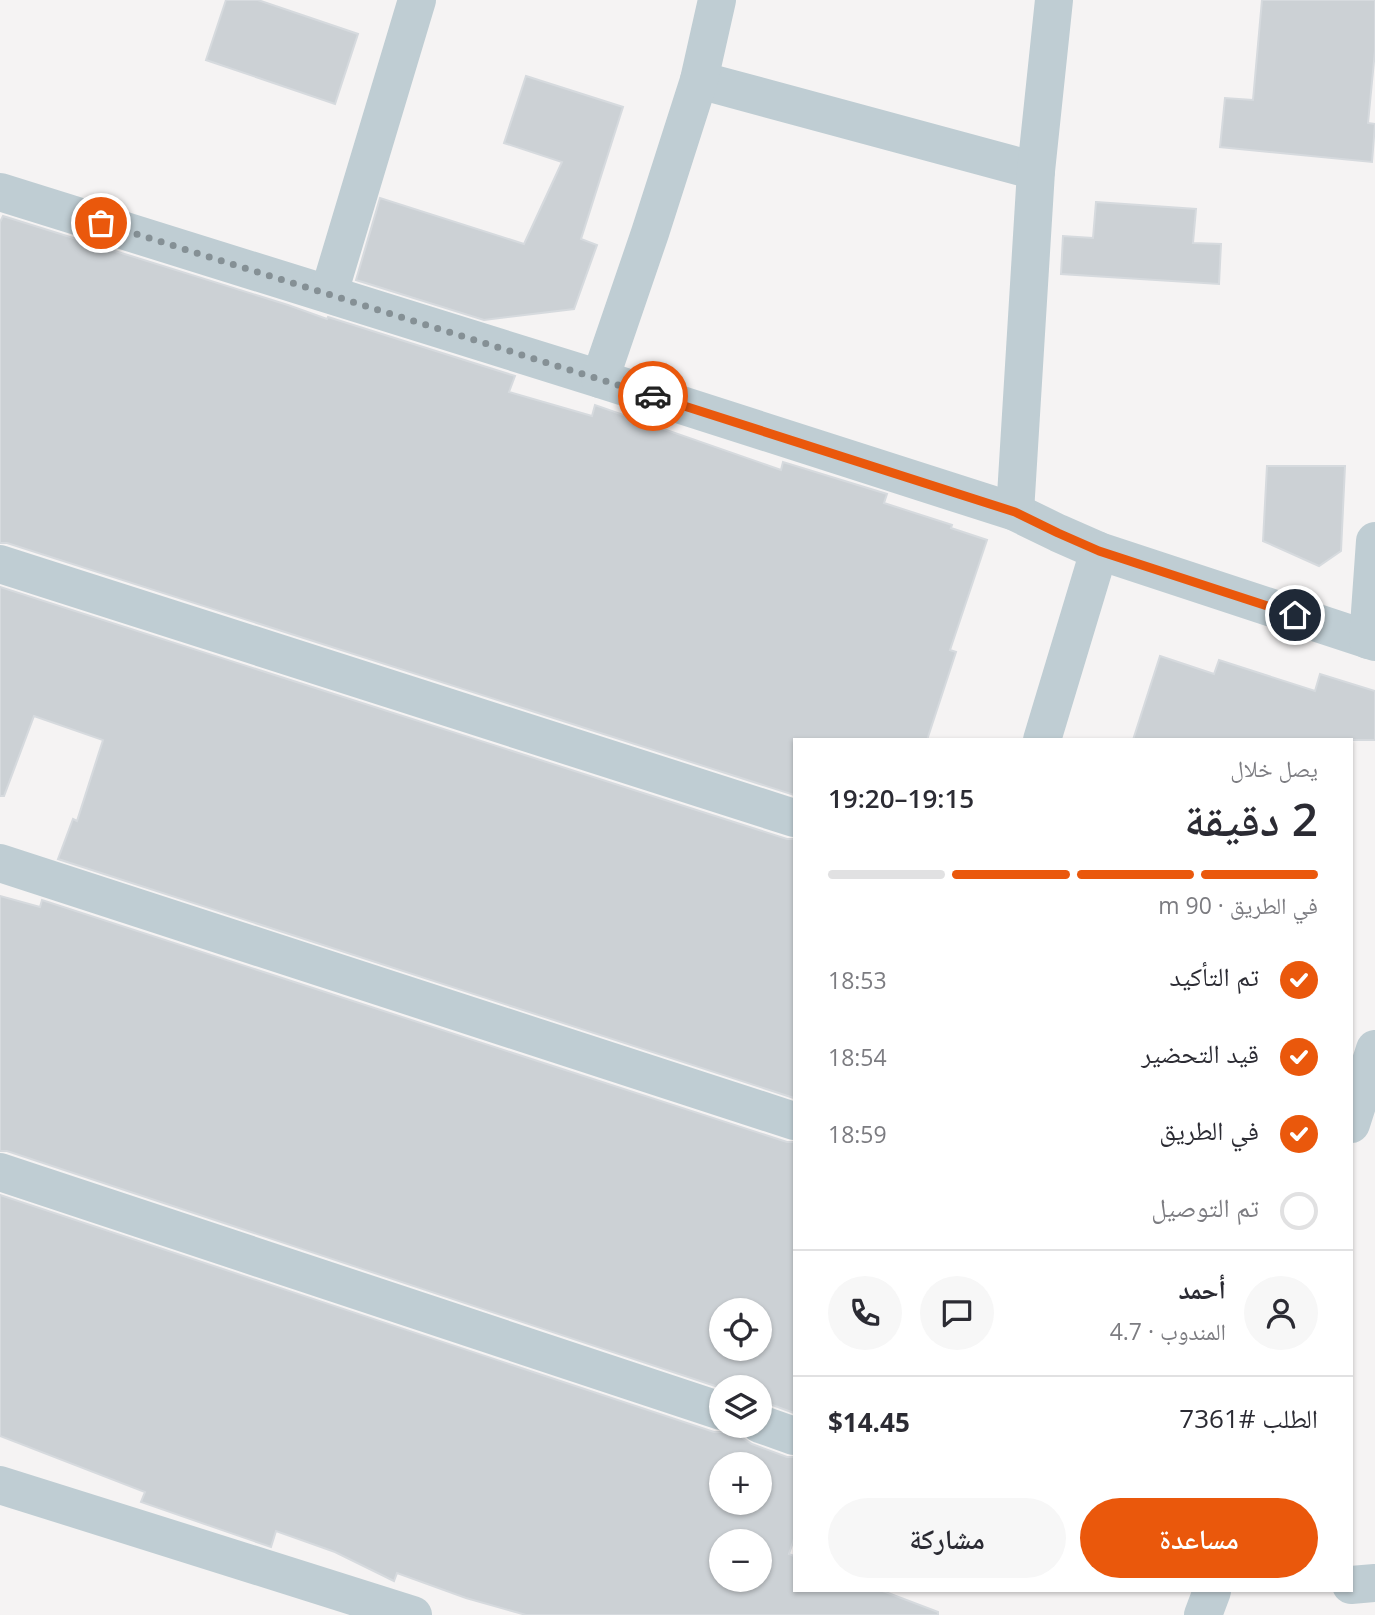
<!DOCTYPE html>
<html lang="ar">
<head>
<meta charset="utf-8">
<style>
	:root { --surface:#fff; --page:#f7f7f7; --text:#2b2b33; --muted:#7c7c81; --line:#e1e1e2; --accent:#ea580c }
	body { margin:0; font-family:"Open Sans","Noto Naskh Arabic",sans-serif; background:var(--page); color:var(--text); direction:rtl; height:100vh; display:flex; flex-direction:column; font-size:26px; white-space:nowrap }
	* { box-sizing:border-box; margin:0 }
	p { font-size:23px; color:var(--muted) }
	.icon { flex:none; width:38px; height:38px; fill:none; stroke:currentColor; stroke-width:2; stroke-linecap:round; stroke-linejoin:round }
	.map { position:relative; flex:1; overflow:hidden; direction:ltr }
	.details { position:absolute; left:793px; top:738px; width:560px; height:854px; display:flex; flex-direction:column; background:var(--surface); border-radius:0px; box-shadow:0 2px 5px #0004; direction:rtl }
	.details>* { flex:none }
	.buttons { position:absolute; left:709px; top:1298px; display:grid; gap:14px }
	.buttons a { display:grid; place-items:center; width:63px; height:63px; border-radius:50%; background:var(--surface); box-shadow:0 2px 5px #0004; font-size:35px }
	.pin { position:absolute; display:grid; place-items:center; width:60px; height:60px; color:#fff; margin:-30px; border:4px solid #fff; border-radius:50%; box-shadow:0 2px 7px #0007 }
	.courier { position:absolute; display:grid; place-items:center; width:70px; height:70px; margin:-35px; border:5px solid #ea580c; border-radius:50%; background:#fff; color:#222; box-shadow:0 2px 9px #0007 }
	.headline em { font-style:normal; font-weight:600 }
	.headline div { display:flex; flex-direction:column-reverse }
	.headline { display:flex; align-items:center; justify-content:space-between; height:119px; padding:0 35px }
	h1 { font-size:46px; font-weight:600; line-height:52px }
	.bar { display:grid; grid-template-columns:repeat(4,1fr); gap:10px 7px; align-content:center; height:84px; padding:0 35px }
	.bar i { height:9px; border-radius:5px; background:var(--line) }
	.bar .selected { background:var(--accent) }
	.bar p { grid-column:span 4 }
	.line { display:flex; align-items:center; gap:18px; padding:0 35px; border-top:2px solid var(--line) }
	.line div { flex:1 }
	.round { display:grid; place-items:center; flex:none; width:74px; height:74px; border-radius:37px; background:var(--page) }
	ol { padding:0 35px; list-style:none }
	li { display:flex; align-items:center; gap:21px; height:77px }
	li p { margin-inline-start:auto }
	li .icon { padding:7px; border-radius:50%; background:var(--accent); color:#fff; stroke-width:4 }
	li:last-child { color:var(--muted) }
	li i { width:38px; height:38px; border:4px solid var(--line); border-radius:50% }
	.cta { display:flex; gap:14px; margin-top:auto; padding:14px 35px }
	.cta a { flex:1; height:80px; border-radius:42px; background:var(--accent); color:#fff; font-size:28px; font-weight:600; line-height:80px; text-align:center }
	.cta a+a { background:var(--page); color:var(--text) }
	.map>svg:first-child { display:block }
	.building { fill:#ccd1d5; stroke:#d6dade; stroke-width:2; fill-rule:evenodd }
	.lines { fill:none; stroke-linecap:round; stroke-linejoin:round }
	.street { stroke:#bfcdd3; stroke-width:38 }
	.done { stroke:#859095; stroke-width:7; stroke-dasharray:0 12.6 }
	.route { stroke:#ea580c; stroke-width:9 }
</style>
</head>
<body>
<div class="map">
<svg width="1375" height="1615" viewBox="0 0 1375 1615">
	<rect width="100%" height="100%" fill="#f5f3f3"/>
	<!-- building -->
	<g class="building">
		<polygon points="226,0 258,0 358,34 335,104 206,60"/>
		<polygon points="1262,0 1375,0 1375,51 1368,123 1375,124 1372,162 1220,147 1225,98 1253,100"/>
		<polygon points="526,76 623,107 581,239 597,245 574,309 484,320 356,280 380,198 524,244 562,162 504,143"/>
		<polygon points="1096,202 1196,209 1193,243 1221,244 1219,284 1061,274 1063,236 1093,238"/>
		<polygon points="3,216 288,305 327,319 328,317 515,376 509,392 592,416 595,405 781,470 783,462 887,494 884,503 952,525 951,528 987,540 950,650 956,652 927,740 794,740 794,795 7,543 0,543 0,222"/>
		<polygon points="1267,466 1345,466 1341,551 1319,566 1263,541"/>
		<polygon points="0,587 787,839 794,839 794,1098 58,859 73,819 77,821 103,740 34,716 4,796 0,796"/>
		<polygon points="1160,656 1214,674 1219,660 1315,691 1320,674 1375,691 1375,740 1133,740"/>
		<path d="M0,896L40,907L42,900L787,1142H794V1413L767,1403H760V1388H721L7,1151H0ZM721,1311H760V1349H721Z"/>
		<path d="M0,1195L714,1432H726L739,1426L743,1438L752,1444L787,1457H794V1539L789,1554L794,1556V1591H883L938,1612V1615H526L466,1598L397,1573L394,1581L335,1552L276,1531L271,1547L141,1502L145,1492L0,1436ZM721,1465H760V1503H721ZM721,1542H760V1580H721Z"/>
	</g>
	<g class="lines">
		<!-- street -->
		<g class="street">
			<polyline points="699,80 1036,171"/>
			<polyline points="0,192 600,379 1015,512 1058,533 1099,551 1375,642"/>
			<polyline points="329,293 417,0"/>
			<polyline points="600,379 650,233 699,80 717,0"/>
			<polyline points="1015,512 1036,171 1054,0"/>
			<polyline points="0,564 794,818"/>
			<polyline points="1368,640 1375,541"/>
			<polyline points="1042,740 1099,551"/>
			<polyline points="0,863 794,1121"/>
			<polyline points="1351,1124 1375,1049"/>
			<polyline points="0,1172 721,1411"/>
			<polyline points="760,1424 794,1436"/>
			<polyline points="0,1485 413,1615"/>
			<polyline points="1351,1585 1375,1583"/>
			<polyline points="1203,1615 1212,1591"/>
		</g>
	</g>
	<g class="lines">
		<!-- done -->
		<polyline class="done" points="101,223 653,396"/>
		<!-- route -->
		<polyline class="route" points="653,396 1015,512 1058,533 1099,551 1295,615"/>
	</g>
</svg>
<div class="buttons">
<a><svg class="icon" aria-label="locate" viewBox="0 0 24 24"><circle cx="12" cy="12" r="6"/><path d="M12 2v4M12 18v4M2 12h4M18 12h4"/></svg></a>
<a><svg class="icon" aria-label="layers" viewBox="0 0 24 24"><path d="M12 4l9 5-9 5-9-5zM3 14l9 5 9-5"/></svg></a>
<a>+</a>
<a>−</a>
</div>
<div class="pin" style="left:101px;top:223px;background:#ea580c"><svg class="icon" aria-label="bag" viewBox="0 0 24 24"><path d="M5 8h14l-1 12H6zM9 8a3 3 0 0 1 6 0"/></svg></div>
<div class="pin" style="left:1295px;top:615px;background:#1f2937"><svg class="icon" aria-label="home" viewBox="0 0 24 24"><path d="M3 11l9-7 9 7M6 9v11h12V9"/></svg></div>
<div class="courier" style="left:653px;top:396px"><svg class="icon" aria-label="car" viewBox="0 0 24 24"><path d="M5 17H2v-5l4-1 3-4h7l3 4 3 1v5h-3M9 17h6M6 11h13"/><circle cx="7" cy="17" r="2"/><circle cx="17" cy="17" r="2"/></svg></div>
<section class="details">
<div class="headline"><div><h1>2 دقيقة</h1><p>يصل خلال</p></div><em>19:15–19:20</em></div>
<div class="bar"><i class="selected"></i><i class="selected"></i><i class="selected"></i><i></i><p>في الطريق · 90 m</p></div>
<ol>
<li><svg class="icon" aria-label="check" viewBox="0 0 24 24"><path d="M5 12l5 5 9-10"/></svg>تم التأكيد<p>18:53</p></li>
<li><svg class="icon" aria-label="check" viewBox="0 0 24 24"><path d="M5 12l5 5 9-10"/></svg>قيد التحضير<p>18:54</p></li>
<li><svg class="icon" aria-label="check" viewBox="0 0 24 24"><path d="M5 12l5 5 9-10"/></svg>في الطريق<p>18:59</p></li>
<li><i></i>تم التوصيل</li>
</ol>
<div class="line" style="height:126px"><a class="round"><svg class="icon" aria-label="person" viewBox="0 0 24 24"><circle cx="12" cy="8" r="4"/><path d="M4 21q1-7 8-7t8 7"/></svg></a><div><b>أحمد</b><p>المندوب · 4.7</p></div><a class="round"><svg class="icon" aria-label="chat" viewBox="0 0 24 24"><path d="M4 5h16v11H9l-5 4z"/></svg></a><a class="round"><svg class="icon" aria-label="phone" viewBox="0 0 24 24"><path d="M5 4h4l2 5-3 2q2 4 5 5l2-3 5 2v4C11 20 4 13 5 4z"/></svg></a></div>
<div class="line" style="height:91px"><div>الطلب #7361</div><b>$14.45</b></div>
<div class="cta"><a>مساعدة</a><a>مشاركة</a></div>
</section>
</div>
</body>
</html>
